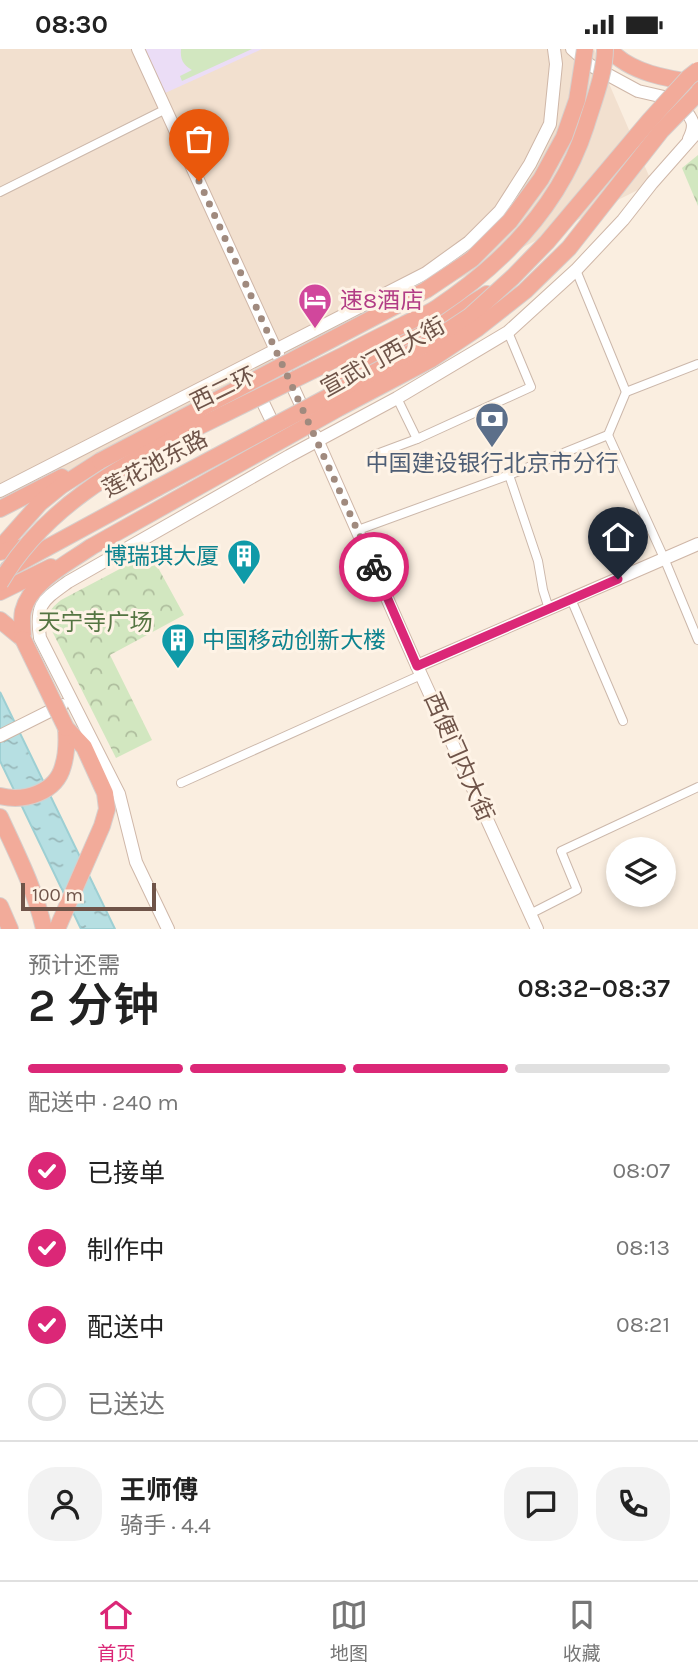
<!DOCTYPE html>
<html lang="zh">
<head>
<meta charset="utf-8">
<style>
	:root { --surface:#fff; --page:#f2f2f2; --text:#222; --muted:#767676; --line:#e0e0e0; --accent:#db2777 }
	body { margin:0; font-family:Karla,"Noto Sans SC",sans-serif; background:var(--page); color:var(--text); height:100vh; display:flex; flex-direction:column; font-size:26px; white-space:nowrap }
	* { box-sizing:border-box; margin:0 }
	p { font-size:23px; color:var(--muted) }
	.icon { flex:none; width:38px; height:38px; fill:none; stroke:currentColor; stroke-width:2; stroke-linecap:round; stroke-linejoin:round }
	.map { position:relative; height:880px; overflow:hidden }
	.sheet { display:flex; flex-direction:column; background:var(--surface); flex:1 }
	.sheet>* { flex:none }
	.fabs { position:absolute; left:606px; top:788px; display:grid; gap:14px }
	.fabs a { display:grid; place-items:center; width:70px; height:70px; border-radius:50%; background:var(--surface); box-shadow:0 4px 10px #0003; font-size:35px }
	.scale { position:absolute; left:21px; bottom:18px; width:135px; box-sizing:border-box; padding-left:7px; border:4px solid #6f5449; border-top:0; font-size:19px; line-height:24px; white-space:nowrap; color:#6f5449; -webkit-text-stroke:5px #fef3e6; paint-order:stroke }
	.pin { position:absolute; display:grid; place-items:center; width:60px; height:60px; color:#fff; margin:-72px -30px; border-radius:50% 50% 50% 0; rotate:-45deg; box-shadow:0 0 7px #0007 }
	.pin .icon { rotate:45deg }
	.courier { position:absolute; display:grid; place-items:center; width:70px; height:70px; margin:-35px; border:5px solid #db2777; border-radius:50%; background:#fff; color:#222; box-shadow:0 2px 9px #0007 }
	.summary em { font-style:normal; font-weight:600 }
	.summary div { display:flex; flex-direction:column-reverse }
	.summary { display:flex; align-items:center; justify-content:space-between; height:119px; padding:0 28px }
	h1 { font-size:46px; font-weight:600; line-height:52px }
	.bar { display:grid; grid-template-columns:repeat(4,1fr); gap:10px 7px; align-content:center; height:84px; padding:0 28px }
	.bar i { height:9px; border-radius:5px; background:var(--line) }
	.bar .selected { background:var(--accent) }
	.bar p { grid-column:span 4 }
	.line { display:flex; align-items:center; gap:18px; padding:0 28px; border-top:2px solid var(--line) }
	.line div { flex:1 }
	.round { display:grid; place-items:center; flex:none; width:74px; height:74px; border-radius:28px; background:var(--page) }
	ol { padding:0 28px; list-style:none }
	li { display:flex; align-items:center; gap:21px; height:77px }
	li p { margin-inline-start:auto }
	li .icon { padding:7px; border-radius:50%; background:var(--accent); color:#fff; stroke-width:4 }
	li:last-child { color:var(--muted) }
	li i { width:38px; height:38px; border:4px solid var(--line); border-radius:50% }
	.status { display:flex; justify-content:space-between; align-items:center; height:49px; padding:0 35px; background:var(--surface); direction:ltr }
	.status svg { height:19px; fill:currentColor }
	.tab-bar { display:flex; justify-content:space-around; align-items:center; height:98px; border-top:2px solid var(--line); background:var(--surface); font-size:19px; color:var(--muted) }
	.tab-bar a { display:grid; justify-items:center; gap:4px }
	.tab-bar .selected { color:var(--accent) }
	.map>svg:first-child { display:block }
	.residential { fill:#f2e0cf }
	.education { fill:#ebddf6 }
	.grass { fill:#d2e7c0 }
	.forest { fill:url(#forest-crowns) }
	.water { fill:url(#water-ripples); stroke:#9dcfd3; stroke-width:2 }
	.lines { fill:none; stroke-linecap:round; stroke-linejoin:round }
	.street-casing { stroke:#ccb8ab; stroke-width:10 }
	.secondary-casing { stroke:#cfb7a8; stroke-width:14 }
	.highway-casing { stroke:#d7cfcc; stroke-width:18 }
	.street { stroke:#fff; stroke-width:8 }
	.secondary { stroke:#fff; stroke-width:12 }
	.highway { stroke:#f2ab9a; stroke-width:16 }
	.highway-bridge-casing { stroke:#d7cfcc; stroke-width:18; stroke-linecap:butt }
	.highway-bridge { stroke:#f2ab9a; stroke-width:16 }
	.done { stroke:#a08a7e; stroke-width:7; stroke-dasharray:0 12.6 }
	.route { stroke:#db2777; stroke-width:9 }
	.labels { text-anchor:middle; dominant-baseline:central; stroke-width:6; stroke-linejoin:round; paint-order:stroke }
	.hotel-label { font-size:23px; fill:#b23c85; stroke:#fef3e6; text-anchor:start }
	.street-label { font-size:23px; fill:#6f5449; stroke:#fef3e6 }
	.service-label { font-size:23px; fill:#4e5e75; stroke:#fef3e6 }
	.culture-label { font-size:23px; fill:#0d838f; stroke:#fef3e6; text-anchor:end }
	.park-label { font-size:23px; fill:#547542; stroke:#fef3e6 }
</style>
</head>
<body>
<div class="status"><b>08:30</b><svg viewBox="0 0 49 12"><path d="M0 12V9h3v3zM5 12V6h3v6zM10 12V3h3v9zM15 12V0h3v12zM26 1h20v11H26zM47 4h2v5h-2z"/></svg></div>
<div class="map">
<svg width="698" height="880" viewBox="0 0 698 880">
	<defs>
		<pattern id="forest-crowns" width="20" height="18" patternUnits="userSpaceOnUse" patternTransform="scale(1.75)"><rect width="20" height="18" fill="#d2e7c0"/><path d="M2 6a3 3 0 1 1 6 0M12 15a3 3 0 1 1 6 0" fill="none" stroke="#afbe9e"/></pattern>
		<pattern id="water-ripples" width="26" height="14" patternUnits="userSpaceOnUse" patternTransform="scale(1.75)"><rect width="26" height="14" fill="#b6dfe2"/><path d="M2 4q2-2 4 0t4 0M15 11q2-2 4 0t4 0" fill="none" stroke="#98b7b9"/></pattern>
	</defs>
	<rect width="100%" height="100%" fill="#faeee0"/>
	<!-- residential -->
	<polygon class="residential" points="0,0 594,0 652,134 0,458"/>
	<!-- education -->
	<polygon class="education" points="142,0 262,0 163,45"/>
	<!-- grass -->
	<path class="grass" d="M181,0H252L182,32L180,27L192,21C183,16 180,10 181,0Z"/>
	<!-- forest -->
	<g class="forest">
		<polygon points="698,106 698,157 682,119"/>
		<path d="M150,504L184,566L110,606L152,691L116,709L50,578C48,563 49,561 61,551Z"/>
	</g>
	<!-- water -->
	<polygon class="water" points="0,643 115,880 81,880 0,712"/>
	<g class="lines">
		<!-- street casing -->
		<g class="street-casing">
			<g id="street">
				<polyline points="0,143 166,60"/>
				<polyline points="576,221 626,343"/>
				<polyline points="397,349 417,390"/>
				<polyline points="608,386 664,509 698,591"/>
				<polyline points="374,406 417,390 531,338 508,283"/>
				<polyline points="509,426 538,512 543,541 549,560"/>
				<polyline points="358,481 509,426 608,386 626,343 698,315"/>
				<polyline points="571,550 623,672"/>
				<polyline points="181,734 421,626"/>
				<polyline points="530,865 577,841 561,802 698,738"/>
			</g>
		</g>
		<!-- secondary casing -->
		<g class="secondary-casing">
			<g id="secondary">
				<polyline points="138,0 307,369"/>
				<polyline points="572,0 590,16 638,42 677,51"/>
				<path d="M680,54C690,69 698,72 689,90"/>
				<polyline points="257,341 278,385"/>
				<polyline points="315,386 417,617 537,880"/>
				<polyline points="0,442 426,224 469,193 500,162 530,115 550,75 556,15 554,0"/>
				<polyline points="417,617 698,495"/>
				<polyline points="0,687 62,656"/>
				<path d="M168,880L136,813L119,745L40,589C35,555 42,552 68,533L289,407L397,349L508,283L576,221L623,171L652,134L698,82"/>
			</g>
		</g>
		<!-- highway casing -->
		<g class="highway-casing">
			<g id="highway">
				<path d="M609,0C630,24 668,30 698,34"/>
				<path d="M342,338C356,324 371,310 388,300C421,281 455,266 487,245"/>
				<polyline points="0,460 62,428"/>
				<polyline points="0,499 40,454 61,437 100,412"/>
				<polyline points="0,503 34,496"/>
				<polyline points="8,520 157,439"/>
				<polyline points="0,543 51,518"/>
				<polyline points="0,571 23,590"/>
				<path d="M23,590C23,581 21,571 23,562C30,533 68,514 91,498"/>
				<path d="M0,747C24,753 56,744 63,717C67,704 67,692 66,679"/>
				<path d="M0,768C17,805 35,840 44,880"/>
				<polyline points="0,857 10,880"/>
				<polyline points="57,880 102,777 107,760 105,744 84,698 66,679"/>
			</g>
		</g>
		<!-- street -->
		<use href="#street" class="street"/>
		<!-- secondary -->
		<use href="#secondary" class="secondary"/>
		<!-- highway -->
		<use href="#highway" class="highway"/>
		<!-- highway-bridge casing -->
		<g class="highway-bridge-casing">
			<g id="highway-bridge">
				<polyline points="100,412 426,241 472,210 510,172 541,130 564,88 577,51 585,0"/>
				<polyline points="157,439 429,294 470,267 513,228 547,193 649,72 689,28 698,21"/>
				<polyline points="91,498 339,359 430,311 478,279 525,242 569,199 661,82 698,44"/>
				<path d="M0,534C43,460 117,418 192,381C242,356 293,331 344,306C364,295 385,285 405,275C416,269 428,265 438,258C505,213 561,155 586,77C593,54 605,24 605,0"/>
				<polyline points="23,590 66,679"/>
			</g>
		</g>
		<!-- highway-bridge -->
		<use href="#highway-bridge" class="highway-bridge"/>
	</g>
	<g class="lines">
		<!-- done -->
		<polyline class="done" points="199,132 374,518"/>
		<!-- route -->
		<polyline class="route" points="374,518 417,617 618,530"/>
	</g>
	<!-- icons -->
	<defs>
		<g id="hotel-pin" transform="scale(1.75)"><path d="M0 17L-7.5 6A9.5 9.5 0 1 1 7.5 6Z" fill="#d1479c" stroke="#fef3e6"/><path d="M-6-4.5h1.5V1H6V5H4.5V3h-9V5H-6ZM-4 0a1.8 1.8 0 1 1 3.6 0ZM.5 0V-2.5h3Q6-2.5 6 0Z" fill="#fff"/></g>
		<g id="bank-pin" transform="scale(1.75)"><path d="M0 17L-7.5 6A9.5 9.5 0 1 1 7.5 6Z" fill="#5c6f8a" stroke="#fef3e6"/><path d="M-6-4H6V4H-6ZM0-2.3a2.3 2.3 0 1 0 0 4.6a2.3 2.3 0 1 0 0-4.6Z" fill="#fff"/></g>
		<g id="building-pin" transform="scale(1.75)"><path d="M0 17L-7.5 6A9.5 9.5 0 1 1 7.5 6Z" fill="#0f9aa8" stroke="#fef3e6"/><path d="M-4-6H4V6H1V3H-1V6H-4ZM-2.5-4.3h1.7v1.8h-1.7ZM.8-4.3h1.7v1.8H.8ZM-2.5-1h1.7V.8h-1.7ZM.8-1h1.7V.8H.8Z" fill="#fff"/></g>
	</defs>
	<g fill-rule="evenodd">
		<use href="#hotel-pin" x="315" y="251"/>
		<use href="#bank-pin" x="492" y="370"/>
		<use href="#building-pin" x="244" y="507"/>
		<use href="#building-pin" x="178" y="591"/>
	</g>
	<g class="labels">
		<!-- hotel labels -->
		<g class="hotel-label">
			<text x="340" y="251">速8酒店</text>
		</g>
		<!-- street labels -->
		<g class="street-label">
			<text transform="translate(383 308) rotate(-29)">宣武门西大街</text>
			<text transform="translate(223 340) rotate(-26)">西二环</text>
			<text transform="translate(155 415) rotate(-28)">莲花池东路</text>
			<text transform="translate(459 708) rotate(66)">西便门内大街</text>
		</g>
		<!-- service labels -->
		<g class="service-label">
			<text x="492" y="414">中国建设银行北京市分行</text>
		</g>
		<!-- culture labels -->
		<g class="culture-label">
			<text x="219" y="507">博瑞琪大厦</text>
			<text x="202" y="591" text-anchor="start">中国移动创新大楼</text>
		</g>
		<!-- park labels -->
		<g class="park-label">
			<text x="95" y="573">天宁寺广场</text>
		</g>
	</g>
</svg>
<div class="fabs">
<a><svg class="icon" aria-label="layers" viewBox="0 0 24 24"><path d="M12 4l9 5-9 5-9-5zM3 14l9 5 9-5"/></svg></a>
</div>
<div class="scale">100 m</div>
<div class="pin" style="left:199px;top:132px;background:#ea580c"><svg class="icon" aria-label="bag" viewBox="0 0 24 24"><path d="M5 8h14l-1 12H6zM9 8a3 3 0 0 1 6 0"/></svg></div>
<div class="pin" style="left:618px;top:530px;background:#1f2937"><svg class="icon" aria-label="home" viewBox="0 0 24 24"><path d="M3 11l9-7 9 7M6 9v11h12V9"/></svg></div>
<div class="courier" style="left:374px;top:518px"><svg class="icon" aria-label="bike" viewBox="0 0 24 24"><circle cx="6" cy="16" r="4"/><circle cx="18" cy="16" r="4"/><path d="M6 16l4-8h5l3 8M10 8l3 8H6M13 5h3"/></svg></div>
</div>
<section class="sheet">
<div class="summary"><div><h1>2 分钟</h1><p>预计还需</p></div><em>08:32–08:37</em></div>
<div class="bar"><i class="selected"></i><i class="selected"></i><i class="selected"></i><i></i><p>配送中 · 240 m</p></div>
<ol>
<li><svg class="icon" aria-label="check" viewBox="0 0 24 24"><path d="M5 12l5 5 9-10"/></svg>已接单<p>08:07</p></li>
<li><svg class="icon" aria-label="check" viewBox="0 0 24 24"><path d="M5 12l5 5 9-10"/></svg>制作中<p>08:13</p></li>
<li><svg class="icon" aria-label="check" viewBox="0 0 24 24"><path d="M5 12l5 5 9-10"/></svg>配送中<p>08:21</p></li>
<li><i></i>已送达</li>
</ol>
<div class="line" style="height:126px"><a class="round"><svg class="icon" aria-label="person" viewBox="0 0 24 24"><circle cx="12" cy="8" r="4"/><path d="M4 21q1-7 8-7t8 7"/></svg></a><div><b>王师傅</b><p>骑手 · 4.4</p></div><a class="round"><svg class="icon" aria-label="chat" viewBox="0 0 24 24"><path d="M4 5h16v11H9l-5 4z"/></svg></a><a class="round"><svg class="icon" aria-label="phone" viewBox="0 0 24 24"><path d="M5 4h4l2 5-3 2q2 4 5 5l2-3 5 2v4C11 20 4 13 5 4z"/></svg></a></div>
</section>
<nav class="tab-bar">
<a class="selected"><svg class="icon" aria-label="home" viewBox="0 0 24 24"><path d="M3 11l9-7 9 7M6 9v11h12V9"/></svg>首页</a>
<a><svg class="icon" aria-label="map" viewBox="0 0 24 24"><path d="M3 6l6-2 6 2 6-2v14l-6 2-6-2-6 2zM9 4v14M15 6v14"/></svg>地图</a>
<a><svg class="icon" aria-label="saved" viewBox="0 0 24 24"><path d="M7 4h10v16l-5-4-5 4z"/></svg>收藏</a>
</nav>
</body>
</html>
